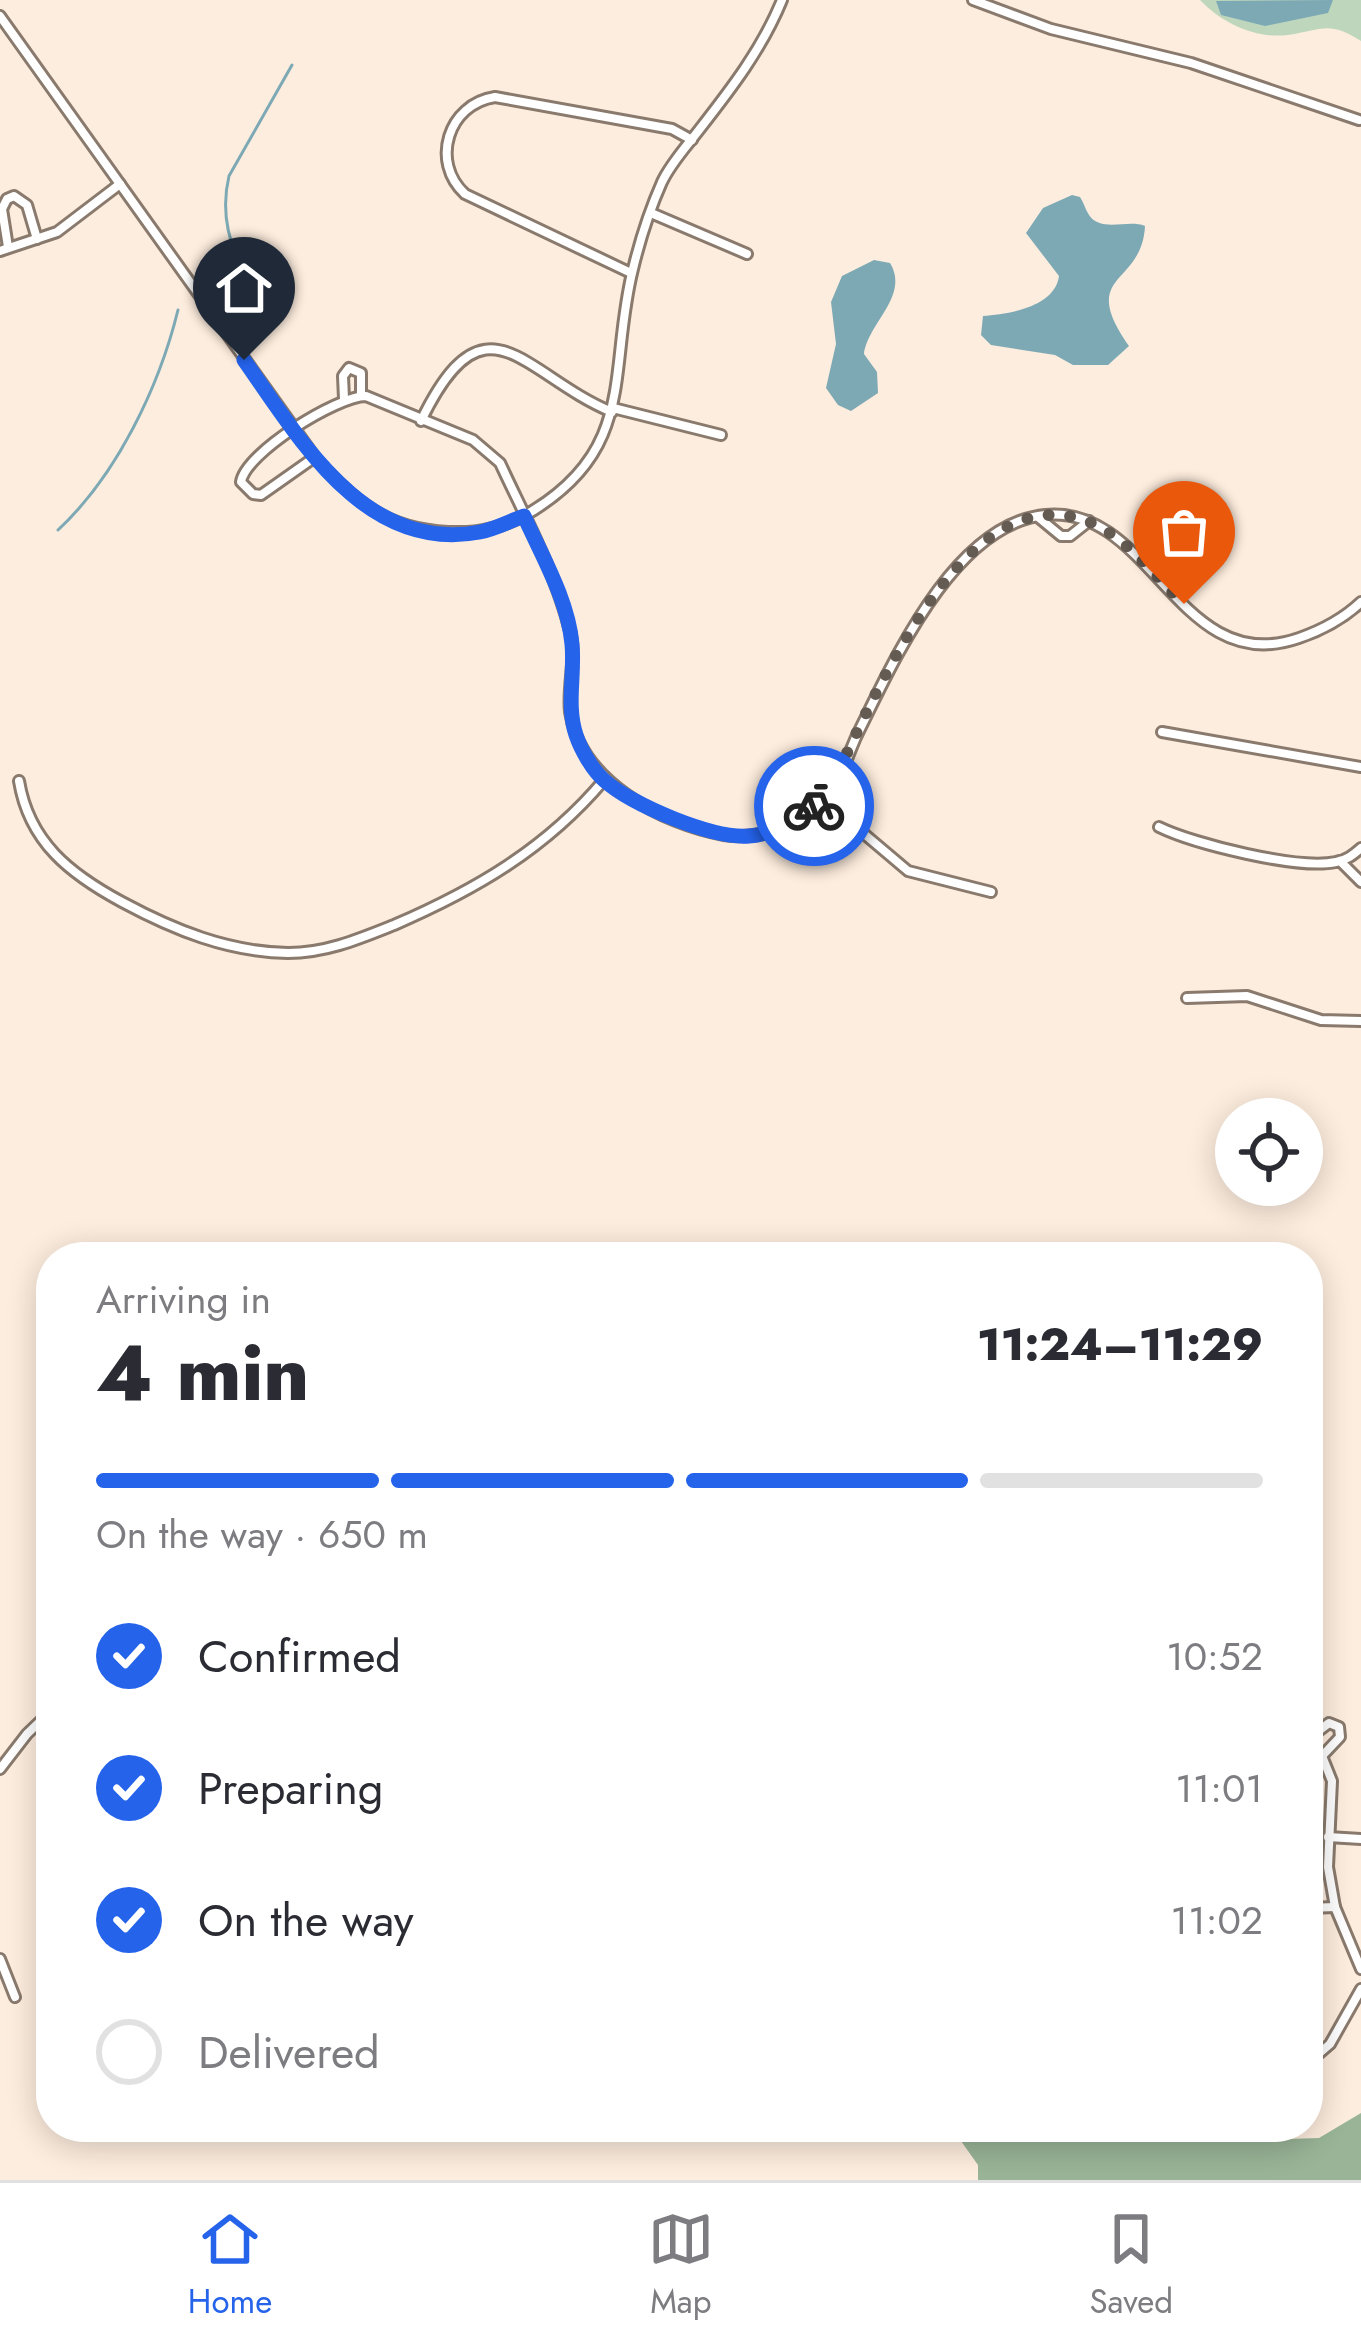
<!DOCTYPE html>
<html lang="en">
<head>
<meta charset="utf-8">
<style>
	:root { --surface:#fff; --page:#f2f2f3; --text:#2b2b33; --muted:#7c7c81; --line:#e1e1e2; --accent:#2563eb }
	body { margin:0; font-family:Jost,sans-serif; background:var(--page); color:var(--text); height:100vh; display:flex; flex-direction:column; font-size:45px; white-space:nowrap }
	* { box-sizing:border-box; margin:0 }
	p { font-size:39px; color:var(--muted) }
	.icon { flex:none; width:66px; height:66px; fill:none; stroke:currentColor; stroke-width:2; stroke-linecap:round; stroke-linejoin:round }
	.map { position:relative; flex:1; overflow:hidden }
	.drawer { position:absolute; left:36px; top:1242px; width:1287px; height:900px; display:flex; flex-direction:column; background:var(--surface); border-radius:48px; box-shadow:0 6px 30px #0003 }
	.drawer>* { flex:none }
	.tools { position:absolute; left:1215px; top:1098px; display:grid; gap:24px }
	.tools a { display:grid; place-items:center; width:108px; height:108px; border-radius:50%; background:var(--surface); box-shadow:0 6px 30px #0003; font-size:60px }
	.pin { position:absolute; display:grid; place-items:center; width:102px; height:102px; color:#fff; margin:-123px -51px; border-radius:50% 50% 50% 0; rotate:-45deg; box-shadow:0 0 12px #0007 }
	.pin .icon { rotate:45deg }
	.courier { position:absolute; display:grid; place-items:center; width:120px; height:120px; margin:-60px; border:9px solid #2563eb; border-radius:50%; background:#fff; color:#222; box-shadow:0 3px 15px #0007 }
	.head em { font-style:normal; font-weight:800 }
	.head div { display:flex; flex-direction:column-reverse }
	.head { display:flex; align-items:center; justify-content:space-between; height:204px; padding:0 60px }
	h1 { font-size:78px; font-weight:800; line-height:90px }
	.bar { display:grid; grid-template-columns:repeat(4,1fr); gap:18px 12px; align-content:center; height:144px; padding:0 60px }
	.bar i { height:15px; border-radius:9px; background:var(--line) }
	.bar .selected { background:var(--accent) }
	.bar p { grid-column:span 4 }
	ol { padding:0 60px; list-style:none }
	li { display:flex; align-items:center; gap:36px; height:132px }
	li p { margin-inline-start:auto }
	li .icon { padding:12px; border-radius:50%; background:var(--accent); color:#fff; stroke-width:4 }
	li:last-child { color:var(--muted) }
	li i { width:66px; height:66px; border:6px solid var(--line); border-radius:50% }
	.dock { display:flex; justify-content:space-around; align-items:center; height:168px; border-top:3px solid var(--line); background:var(--surface); font-size:33px; color:var(--muted) }
	.dock a { display:grid; justify-items:center; gap:6px }
	.dock .selected { color:var(--accent) }
	.map>svg:first-child { display:block }
	.green { fill:#bed7bc }
	.forest { fill:#99b497 }
	.water { fill:#7da9b5 }
	.lines { fill:none; stroke-linecap:round; stroke-linejoin:round }
	.stream { stroke:#7da9b5; stroke-width:3 }
	.street-casing { stroke:#897a6d; stroke-width:14 }
	.street { stroke:#fff; stroke-width:8 }
	.done { stroke:#645b53; stroke-width:12; stroke-dasharray:0 21.6 }
	.route { stroke:#2563eb; stroke-width:15 }
</style>
</head>
<body>
<div class="map">
<svg width="1361" height="2180" viewBox="0 0 1361 2180">
	<rect width="100%" height="100%" fill="#fdedde"/>
	<!-- green -->
	<path class="green" d="M1200,0H1361V41C1329,20 1321,30 1288,35C1255,39 1222,23 1200,0Z"/>
	<!-- forest -->
	<polygon class="forest" points="1361,2113 1361,2180 978,2180 978,2165 951,2127 1142,2127 1217,2141 1319,2138"/>
	<!-- water -->
	<g class="water">
		<polygon points="1333,0 1328,13 1265,26 1221,15 1216,1"/>
		<path d="M1072,195L1080,197C1084,203 1085,209 1089,215C1101,233 1128,219 1145,226C1142,287 1077,272 1129,346L1108,365H1073L1055,355L991,345L981,335L983,316C1009,314 1055,307 1059,276L1026,233L1043,208Z"/>
		<path d="M874,260L890,263C910,296 868,323 864,354L877,372L878,393L851,411L838,405L826,388L836,344L831,302L842,276Z"/>
	</g>
	<g class="lines">
		<!-- stream -->
		<g class="stream">
			<path d="M238,260C226,233 222,205 229,176L292,65"/>
			<path d="M58,530C117,475 159,387 178,310"/>
		</g>
		<!-- street casing -->
		<g class="street-casing">
			<g id="street">
				<polyline points="973,0 1051,29 1191,63 1359,120"/>
				<path d="M0,16L317,460C363,509 395,534 466,532C488,532 515,522 534,510C637,446 608,368 633,269C640,240 650,209 662,182C671,163 686,147 699,130C731,89 762,49 782,0"/>
				<polyline points="651,213 747,254"/>
				<polyline points="8,247 2,209 7,199 14,196 27,205 37,239"/>
				<polyline points="0,251 57,232 120,184"/>
				<path d="M631,273L465,194C430,162 448,104 495,97L672,129L692,140"/>
				<polyline points="344,399 343,376 349,368 361,373 361,396"/>
				<polyline points="613,408 721,435"/>
				<path d="M421,421C486,287 523,375 612,412"/>
				<path d="M315,457L261,495L253,494L241,482C245,453 337,396 366,396L473,440L500,463C525,517 555,572 570,631C577,657 567,685 570,712C580,781 662,824 724,835C758,841 800,825 824,800C839,784 848,755 857,735C893,663 953,524 1045,515C1152,504 1179,680 1299,638C1322,630 1343,619 1361,602"/>
				<polyline points="1038,517 1061,536 1070,536 1089,521"/>
				<polyline points="1162,732 1361,767"/>
				<path d="M19,781C29,842 70,874 122,902C174,930 228,952 288,953C326,953 359,939 394,925C475,890 546,849 604,780"/>
				<polyline points="824,800 908,871 991,892"/>
				<path d="M1159,827C1194,844 1298,870 1336,862C1347,860 1353,855 1361,848"/>
				<polyline points="1340,861 1361,882"/>
				<polyline points="1187,998 1247,996 1321,1020 1361,1021"/>
				<polyline points="1308,1739 1329,1723 1339,1727 1340,1737 1322,1756"/>
				<polyline points="1308,1746 1322,1756 1332,1781 1328,1867 1335,1907 1361,1969"/>
				<polyline points="0,1769 27,1734 51,1711"/>
				<polyline points="1328,1837 1361,1839"/>
				<polyline points="1308,1908 1335,1907"/>
				<polyline points="0,1959 15,1997"/>
				<polyline points="1308,2063 1330,2044 1361,1989"/>
			</g>
		</g>
		<!-- street -->
		<use href="#street" class="street"/>
	</g>
	<g class="lines">
		<!-- done -->
		<path class="done" d="M814,806L824,800C869,715 957,473 1087,521C1125,535 1155,577 1184,604"/>
		<!-- route -->
		<path class="route" d="M244,360C299,438 365,554 480,532C495,529 510,521 524,516C542,556 568,600 572,644C575,675 566,705 576,735C581,750 593,771 605,781C632,805 713,839 749,836C775,834 793,821 814,806"/>
	</g>
</svg>
<div class="tools">
<a><svg class="icon" aria-label="locate" viewBox="0 0 24 24"><circle cx="12" cy="12" r="6"/><path d="M12 2v4M12 18v4M2 12h4M18 12h4"/></svg></a>
</div>
<div class="pin" style="left:1184px;top:604px;background:#ea580c"><svg class="icon" aria-label="bag" viewBox="0 0 24 24"><path d="M5 8h14l-1 12H6zM9 8a3 3 0 0 1 6 0"/></svg></div>
<div class="pin" style="left:244px;top:360px;background:#1f2937"><svg class="icon" aria-label="home" viewBox="0 0 24 24"><path d="M3 11l9-7 9 7M6 9v11h12V9"/></svg></div>
<div class="courier" style="left:814px;top:806px"><svg class="icon" aria-label="bike" viewBox="0 0 24 24"><circle cx="6" cy="16" r="4"/><circle cx="18" cy="16" r="4"/><path d="M6 16l4-8h5l3 8M10 8l3 8H6M13 5h3"/></svg></div>
<section class="drawer">
<div class="head"><div><h1>4 min</h1><p>Arriving in</p></div><em>11:24–11:29</em></div>
<div class="bar"><i class="selected"></i><i class="selected"></i><i class="selected"></i><i></i><p>On the way · 650 m</p></div>
<ol>
<li><svg class="icon" aria-label="check" viewBox="0 0 24 24"><path d="M5 12l5 5 9-10"/></svg>Confirmed<p>10:52</p></li>
<li><svg class="icon" aria-label="check" viewBox="0 0 24 24"><path d="M5 12l5 5 9-10"/></svg>Preparing<p>11:01</p></li>
<li><svg class="icon" aria-label="check" viewBox="0 0 24 24"><path d="M5 12l5 5 9-10"/></svg>On the way<p>11:02</p></li>
<li><i></i>Delivered</li>
</ol>
</section>
</div>
<nav class="dock">
<a class="selected"><svg class="icon" aria-label="home" viewBox="0 0 24 24"><path d="M3 11l9-7 9 7M6 9v11h12V9"/></svg>Home</a>
<a><svg class="icon" aria-label="map" viewBox="0 0 24 24"><path d="M3 6l6-2 6 2 6-2v14l-6 2-6-2-6 2zM9 4v14M15 6v14"/></svg>Map</a>
<a><svg class="icon" aria-label="saved" viewBox="0 0 24 24"><path d="M7 4h10v16l-5-4-5 4z"/></svg>Saved</a>
</nav>
</body>
</html>
